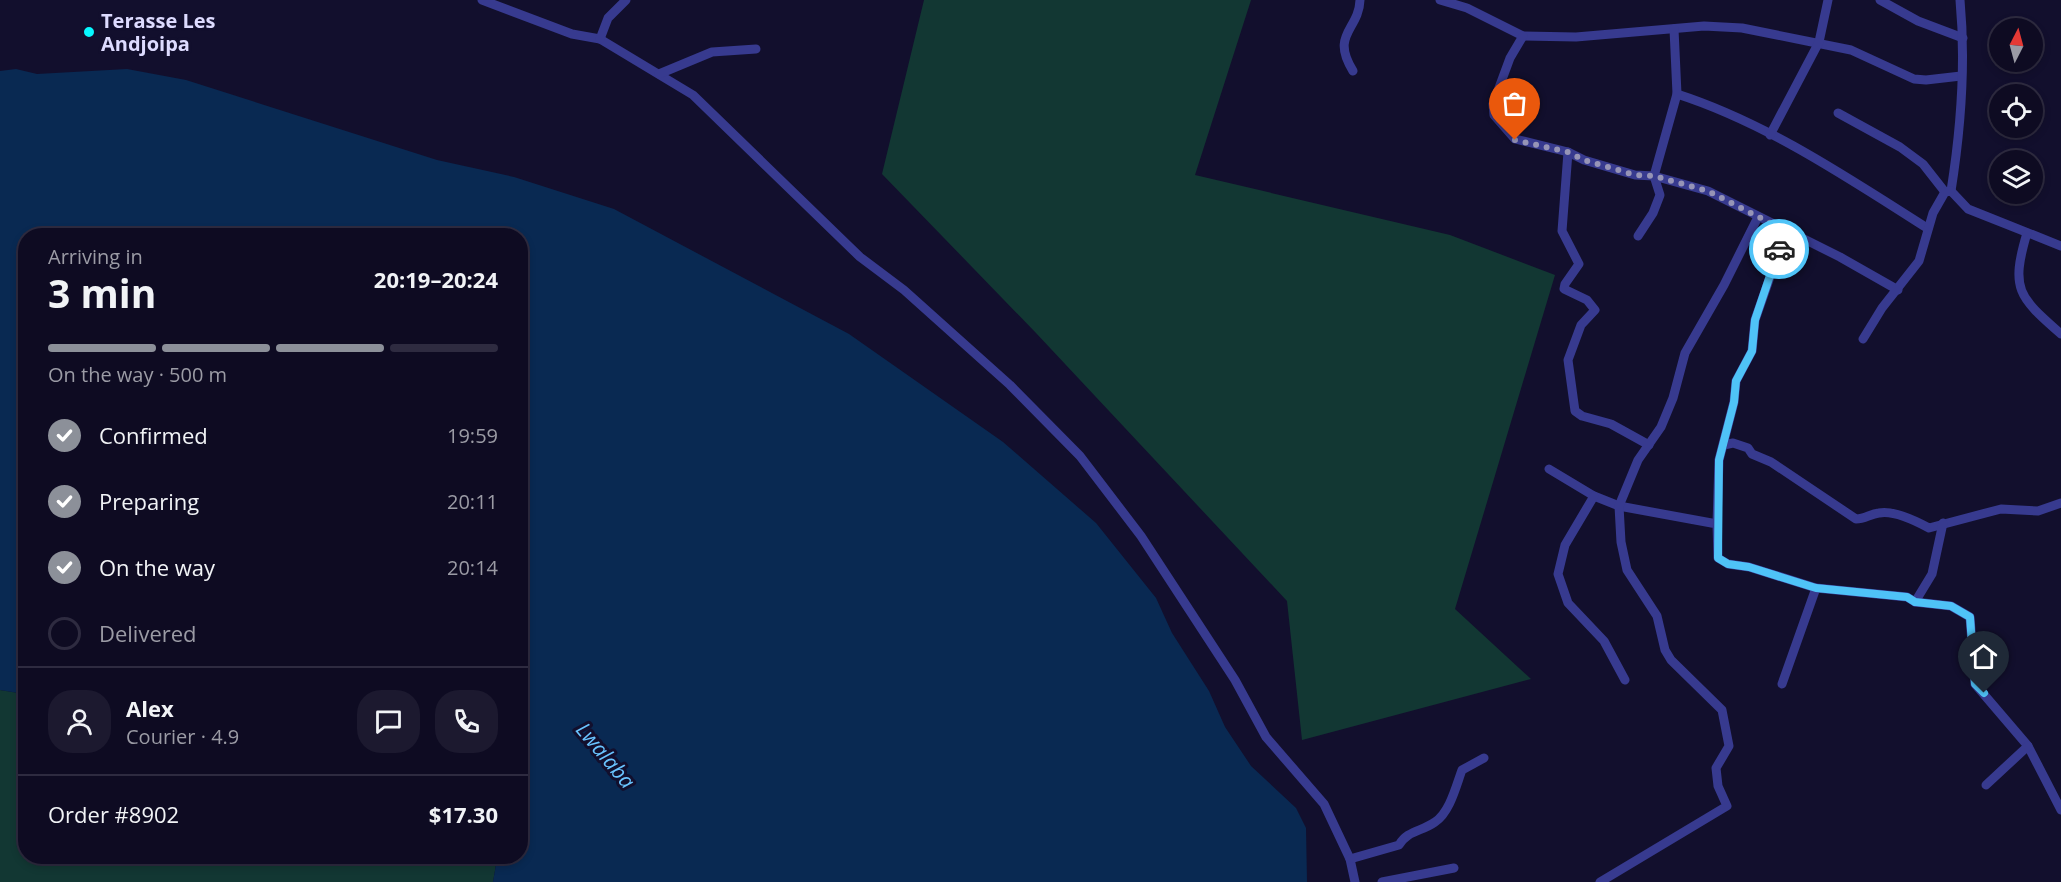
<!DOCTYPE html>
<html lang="en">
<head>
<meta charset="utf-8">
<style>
	:root { --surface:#0e0b22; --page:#1c192f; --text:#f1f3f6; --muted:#9b9ba5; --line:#2e2b40; --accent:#8c9099 }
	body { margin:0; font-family:"Open Sans",sans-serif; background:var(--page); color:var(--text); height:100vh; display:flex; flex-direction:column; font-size:22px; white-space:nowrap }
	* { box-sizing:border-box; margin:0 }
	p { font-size:20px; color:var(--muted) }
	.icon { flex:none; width:33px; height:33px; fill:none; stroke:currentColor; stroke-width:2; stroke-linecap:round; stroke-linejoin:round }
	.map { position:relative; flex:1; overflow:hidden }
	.details { position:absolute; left:18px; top:228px; width:510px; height:636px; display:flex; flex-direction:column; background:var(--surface); border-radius:24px; box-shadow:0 3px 9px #0003,0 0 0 2px var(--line) }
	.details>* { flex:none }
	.needle { width:39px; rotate:6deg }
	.controls { position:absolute; left:1989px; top:18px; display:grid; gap:12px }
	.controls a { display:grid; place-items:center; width:54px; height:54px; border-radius:50%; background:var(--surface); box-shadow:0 3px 9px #0003,0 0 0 2px var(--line); font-size:30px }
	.pin { position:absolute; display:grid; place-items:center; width:51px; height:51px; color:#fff; margin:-62px -26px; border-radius:50% 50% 50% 0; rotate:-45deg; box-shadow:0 0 6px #0007 }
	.pin .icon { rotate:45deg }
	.courier { position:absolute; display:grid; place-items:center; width:60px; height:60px; margin:-30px; border:4px solid #4fc3f7; border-radius:50%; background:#fff; color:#222; box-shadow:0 2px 8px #0007 }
	.overview em { font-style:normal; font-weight:700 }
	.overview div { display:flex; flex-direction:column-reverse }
	.overview { display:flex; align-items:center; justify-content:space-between; height:102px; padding:0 30px }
	h1 { font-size:39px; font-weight:700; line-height:45px }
	.bar { display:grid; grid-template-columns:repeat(4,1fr); gap:9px 6px; align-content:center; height:72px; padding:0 30px }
	.bar i { height:8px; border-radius:4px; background:var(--line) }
	.bar .active { background:var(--accent) }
	.bar p { grid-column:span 4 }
	.line { display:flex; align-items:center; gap:15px; padding:0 30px; border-top:2px solid var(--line) }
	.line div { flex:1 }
	.round { display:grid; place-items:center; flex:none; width:63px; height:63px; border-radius:24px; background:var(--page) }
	ol { padding:0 30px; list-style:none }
	li { display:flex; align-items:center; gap:18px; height:66px }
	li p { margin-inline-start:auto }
	li .icon { padding:6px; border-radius:50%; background:var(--accent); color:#fff; stroke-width:4 }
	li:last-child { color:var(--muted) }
	li i { width:33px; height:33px; border:3px solid var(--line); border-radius:50% }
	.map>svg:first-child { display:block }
	.green { fill:#123733 }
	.water { fill:#092952 }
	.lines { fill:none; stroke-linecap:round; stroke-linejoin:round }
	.street { stroke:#373a8f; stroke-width:9 }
	.done { stroke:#9694b6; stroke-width:6; stroke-dasharray:0 10.8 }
	.route { stroke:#4fc3f7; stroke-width:8 }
	.poi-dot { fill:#07f8ff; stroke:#120f2d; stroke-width:2 }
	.labels { text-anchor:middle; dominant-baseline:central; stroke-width:6; stroke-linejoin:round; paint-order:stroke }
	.poi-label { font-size:20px; font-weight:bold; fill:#dddbff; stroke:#120f2d; text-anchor:start }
	.water-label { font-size:21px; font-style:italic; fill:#69c4ff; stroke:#120f2d }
</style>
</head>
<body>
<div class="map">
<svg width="2061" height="882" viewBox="0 0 2061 882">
	<rect width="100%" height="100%" fill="#120f2d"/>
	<!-- green -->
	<g class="green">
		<polygon points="924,0 1251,0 1195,175 1450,235 1555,275 1455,609 1531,679 1302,740 1287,601 1036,333 882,174"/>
		<polygon points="0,690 25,694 26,856 493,857 496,865 493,882 0,882"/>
	</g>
	<!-- water -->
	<polygon class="water" points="16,69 37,74 127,69 186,80 437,160 514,177 614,209 849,334 1003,442 1096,523 1156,598 1172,633 1209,691 1225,727 1251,766 1296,808 1306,828 1307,882 493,882 496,865 493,857 520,856 520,236 26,236 25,694 0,690 0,71"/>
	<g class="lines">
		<!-- street -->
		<g class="street">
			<polyline points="482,0 572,34 600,39 693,95 860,257 904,290 1010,385 1080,456 1141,536 1235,680 1266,737 1324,804 1350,859 1355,882"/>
			<polyline points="1440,0 1467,8 1523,36 1576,37 1704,26 1742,28 1851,50 1914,79 1926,80 1961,76"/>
			<polyline points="1880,0 1918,21 1963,38"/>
			<polyline points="1523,36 1510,58 1493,104 1494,115 1515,139 1568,152 1584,160 1635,175 1654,176 1708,191 1840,257 1898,290"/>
			<polyline points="600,39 608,18 626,0"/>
			<path d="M1353,71C1330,34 1359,30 1360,0"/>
			<polyline points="659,74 712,52 756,49"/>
			<path d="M1677,94C1767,123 1848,178 1927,228"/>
			<polyline points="1838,113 1900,147 1923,164 1945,192"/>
			<polyline points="1770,135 1819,42 1828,0"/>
			<polyline points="1568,152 1562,231 1579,264 1565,284 1564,289 1587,300 1595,310 1581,325 1568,360 1575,411 1582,416 1611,424 1649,445"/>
			<path d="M1951,191C1961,128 1966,64 1960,0"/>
			<polyline points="1951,191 1968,209 2061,246"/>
			<path d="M2027,233C2010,290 2019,297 2061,334"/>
			<polyline points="1638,236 1653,213 1660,195 1654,176 1677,94 1674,29"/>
			<polyline points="1863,339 1882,308 1919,261 1933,213 1945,192 1951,191"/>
			<path d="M1724,445L1733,443L1748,448L1752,454L1771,462L1856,519C1865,519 1870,514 1879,513C1894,510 1916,521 1929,528L2001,509L2038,511L2061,503"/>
			<polyline points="1549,469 1594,496 1619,506 1717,524 1718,558 1728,564 1749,567 1816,588 1907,597 1915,602 1951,606 1970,617 1975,684 2028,746 2061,810"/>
			<polyline points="1594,496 1565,545 1558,574 1568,603 1604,641 1625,680"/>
			<polyline points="1717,524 1719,460 1734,402 1736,381 1752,351 1755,320 1786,231"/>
			<polyline points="1915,602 1932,574 1943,523"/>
			<polyline points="1782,684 1816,588"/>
			<polyline points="1986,785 2028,746"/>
			<path d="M1350,859L1399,845C1408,830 1421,832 1435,822C1450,812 1456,786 1462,770L1484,758"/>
			<polyline points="1382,882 1454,868"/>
			<polyline points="1600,882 1727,806 1718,786 1716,768 1729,746 1722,710 1671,660 1665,650 1657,616 1627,570 1621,542 1619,506 1638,460 1661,427 1673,398 1685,353 1724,285 1758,217"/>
		</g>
	</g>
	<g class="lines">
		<!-- done -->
		<polyline class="done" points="1515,140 1568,152 1584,160 1635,175 1654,176 1708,191 1786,231 1779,249"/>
		<!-- route -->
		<polyline class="route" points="1779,249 1755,320 1752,351 1736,381 1734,402 1719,460 1718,558 1728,564 1749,567 1816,588 1907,597 1915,602 1951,606 1970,617 1975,684 1984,693"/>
	</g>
	<!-- markers -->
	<circle class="poi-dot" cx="89" cy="32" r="6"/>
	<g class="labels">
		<!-- poi labels -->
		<g class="poi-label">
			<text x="101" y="20">Terasse Les<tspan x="101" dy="23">Andjoipa</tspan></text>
		</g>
		<!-- water labels -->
		<g class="water-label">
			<text transform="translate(606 755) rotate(50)">Lwalaba</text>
		</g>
	</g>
</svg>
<div class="controls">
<a><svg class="needle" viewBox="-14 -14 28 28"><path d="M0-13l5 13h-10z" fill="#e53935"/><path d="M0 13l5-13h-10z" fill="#9b9ba5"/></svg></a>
<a><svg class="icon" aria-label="locate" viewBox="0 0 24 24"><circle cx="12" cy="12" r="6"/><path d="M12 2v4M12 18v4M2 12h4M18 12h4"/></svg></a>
<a><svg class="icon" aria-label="layers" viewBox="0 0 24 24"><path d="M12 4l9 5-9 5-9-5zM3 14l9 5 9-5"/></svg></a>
</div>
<div class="pin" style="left:1515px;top:140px;background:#ea580c"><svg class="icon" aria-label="bag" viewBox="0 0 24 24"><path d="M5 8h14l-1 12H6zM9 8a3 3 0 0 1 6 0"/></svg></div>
<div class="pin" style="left:1984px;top:693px;background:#1f2937"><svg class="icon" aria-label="home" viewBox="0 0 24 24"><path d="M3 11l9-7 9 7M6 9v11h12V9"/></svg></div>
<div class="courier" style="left:1779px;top:249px"><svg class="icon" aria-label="car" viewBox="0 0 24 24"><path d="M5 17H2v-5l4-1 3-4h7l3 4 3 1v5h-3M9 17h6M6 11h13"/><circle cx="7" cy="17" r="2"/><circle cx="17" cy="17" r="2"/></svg></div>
<section class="details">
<div class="overview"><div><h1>3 min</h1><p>Arriving in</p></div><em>20:19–20:24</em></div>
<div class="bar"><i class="active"></i><i class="active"></i><i class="active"></i><i></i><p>On the way · 500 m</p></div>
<ol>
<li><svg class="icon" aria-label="check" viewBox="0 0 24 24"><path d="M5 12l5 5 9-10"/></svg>Confirmed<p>19:59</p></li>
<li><svg class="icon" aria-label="check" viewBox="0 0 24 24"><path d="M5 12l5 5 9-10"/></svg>Preparing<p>20:11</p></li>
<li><svg class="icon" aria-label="check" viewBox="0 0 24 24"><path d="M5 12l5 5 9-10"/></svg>On the way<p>20:14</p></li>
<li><i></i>Delivered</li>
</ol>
<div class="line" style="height:108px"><a class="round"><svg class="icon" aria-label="person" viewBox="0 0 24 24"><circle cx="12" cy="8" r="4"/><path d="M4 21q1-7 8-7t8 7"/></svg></a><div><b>Alex</b><p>Courier · 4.9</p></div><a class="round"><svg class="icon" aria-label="chat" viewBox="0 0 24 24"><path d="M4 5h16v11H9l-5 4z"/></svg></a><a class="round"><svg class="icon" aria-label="phone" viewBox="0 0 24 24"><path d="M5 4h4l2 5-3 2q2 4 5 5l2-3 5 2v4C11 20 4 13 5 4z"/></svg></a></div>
<div class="line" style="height:78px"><div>Order #8902</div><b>$17.30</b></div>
</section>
</div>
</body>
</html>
